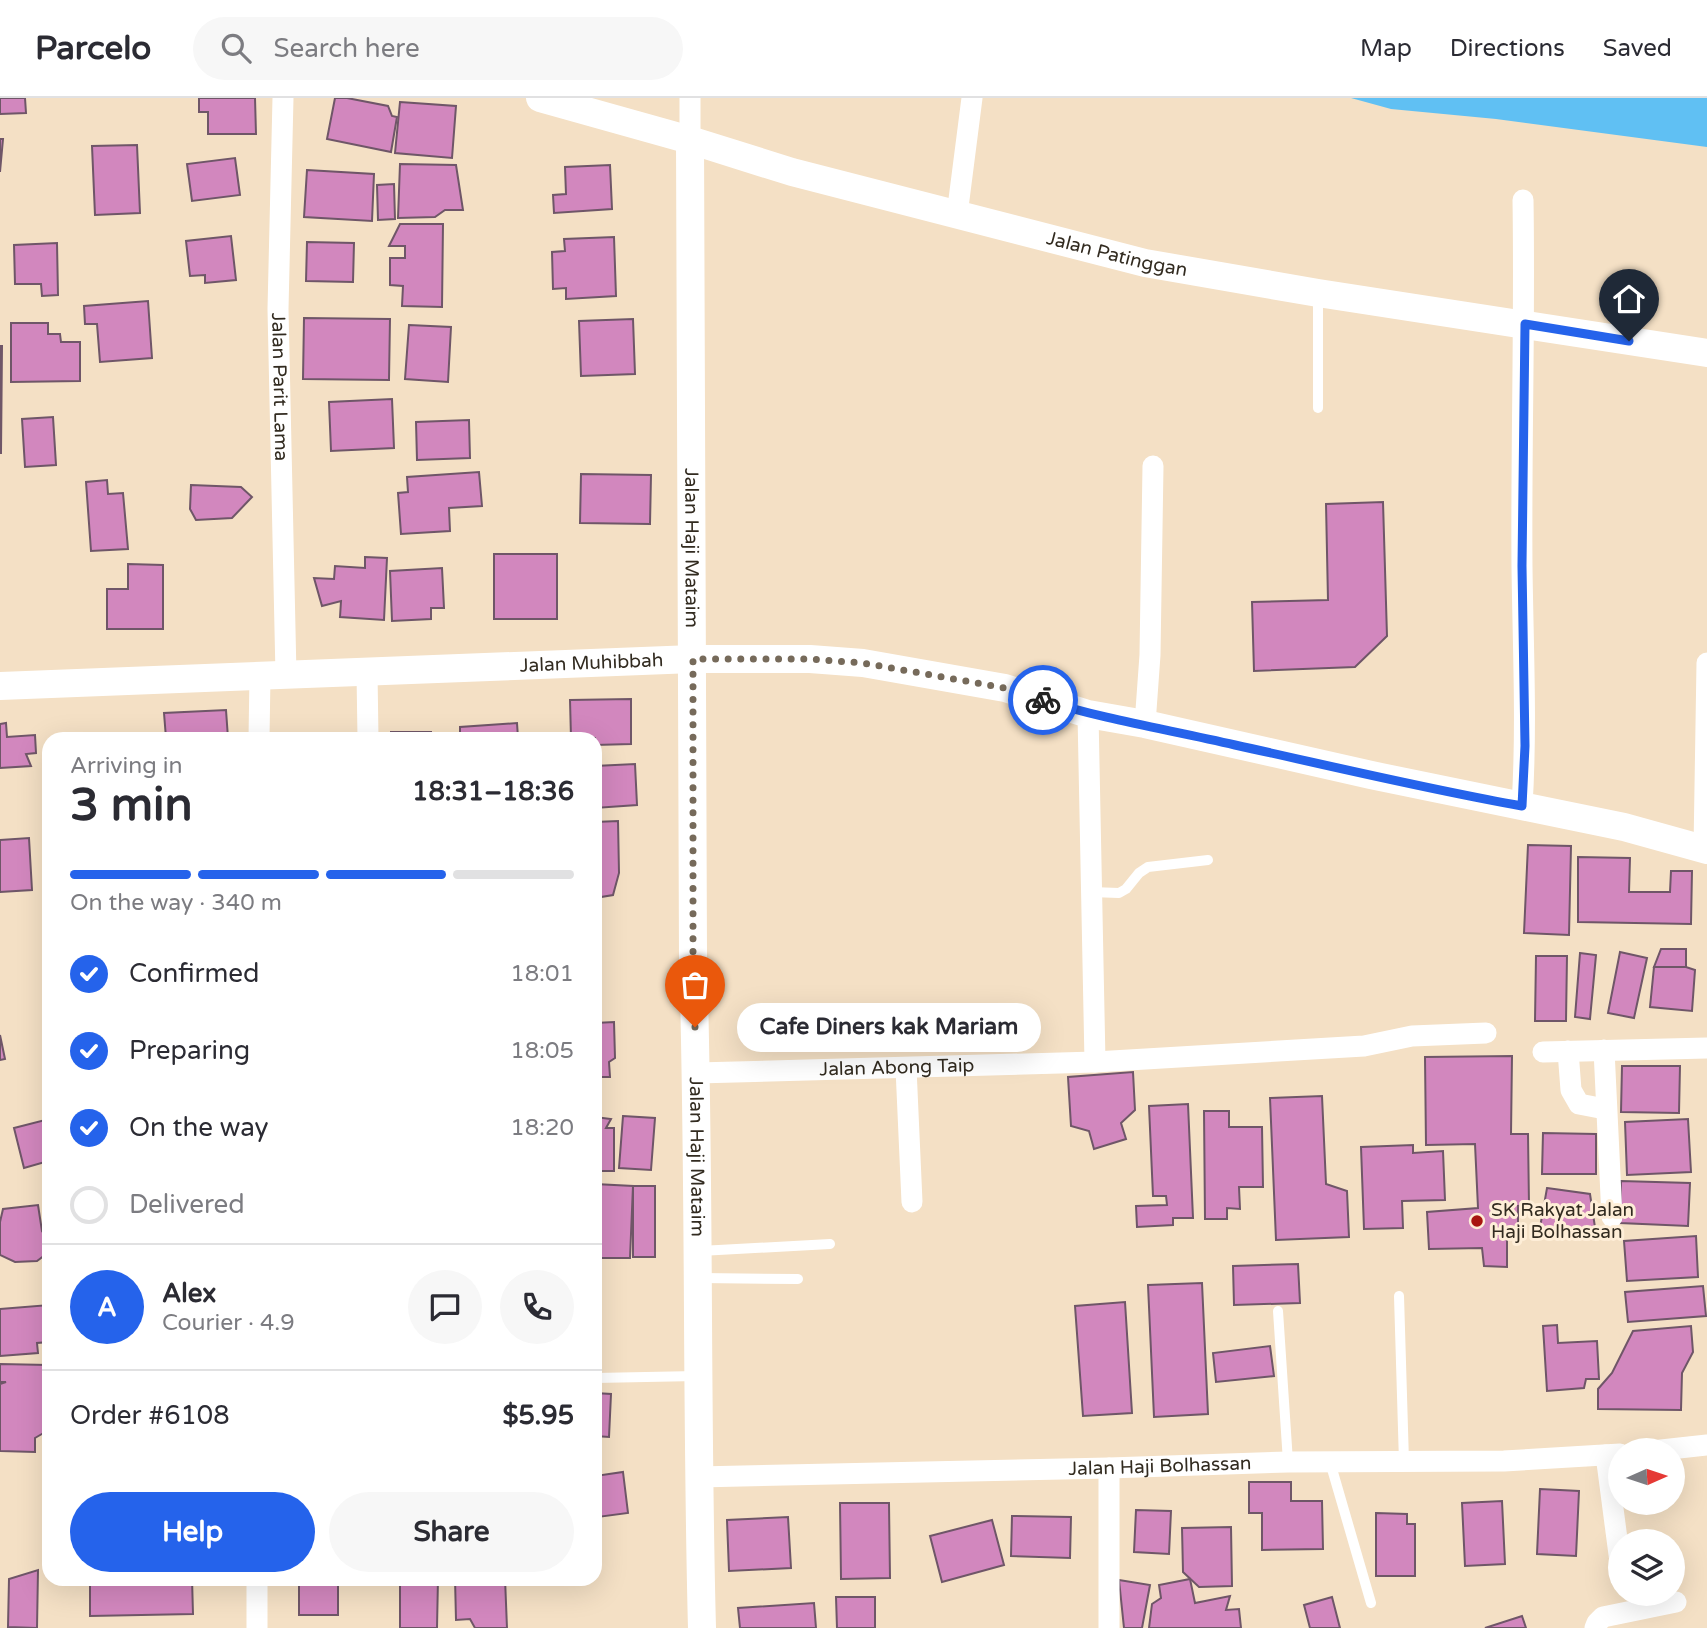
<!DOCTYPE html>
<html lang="en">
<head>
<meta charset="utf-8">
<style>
	:root { --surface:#fff; --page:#f7f7f7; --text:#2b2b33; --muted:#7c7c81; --line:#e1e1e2; --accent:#2563eb }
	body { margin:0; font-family:"Varela Round",sans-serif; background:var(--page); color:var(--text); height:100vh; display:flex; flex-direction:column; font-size:26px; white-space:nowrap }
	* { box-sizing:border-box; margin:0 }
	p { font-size:23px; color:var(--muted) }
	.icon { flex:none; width:38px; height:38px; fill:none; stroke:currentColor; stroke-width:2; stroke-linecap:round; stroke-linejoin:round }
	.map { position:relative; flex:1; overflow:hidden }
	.drawer { position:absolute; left:42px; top:634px; width:560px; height:854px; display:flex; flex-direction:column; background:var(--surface); border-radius:21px; box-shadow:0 7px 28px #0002 }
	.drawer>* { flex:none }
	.needle { width:46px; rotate:87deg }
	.fabs { position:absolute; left:1608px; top:1340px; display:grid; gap:14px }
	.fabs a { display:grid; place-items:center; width:77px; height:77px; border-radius:50%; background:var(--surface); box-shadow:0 7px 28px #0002; font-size:35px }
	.pin { position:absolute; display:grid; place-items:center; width:60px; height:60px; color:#fff; margin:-72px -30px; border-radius:50% 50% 50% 0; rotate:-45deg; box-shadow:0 0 7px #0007 }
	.pin .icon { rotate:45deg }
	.courier { position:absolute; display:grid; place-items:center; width:70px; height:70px; margin:-35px; border:5px solid #2563eb; border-radius:50%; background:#fff; color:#222; box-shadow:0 2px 9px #0007 }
	.bubble { position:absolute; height:49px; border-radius:24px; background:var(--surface); box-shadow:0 7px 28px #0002; font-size:23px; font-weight:800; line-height:49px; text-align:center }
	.head em { font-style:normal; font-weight:800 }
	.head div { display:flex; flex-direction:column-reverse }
	.head { display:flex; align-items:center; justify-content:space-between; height:119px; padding:0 28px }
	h1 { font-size:46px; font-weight:800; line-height:52px }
	.bar { display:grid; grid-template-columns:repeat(4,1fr); gap:10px 7px; align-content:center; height:84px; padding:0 28px }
	.bar i { height:9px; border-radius:5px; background:var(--line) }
	.bar .on { background:var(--accent) }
	.bar p { grid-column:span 4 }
	.line { display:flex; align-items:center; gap:18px; padding:0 28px; border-top:2px solid var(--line) }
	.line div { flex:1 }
	.round { display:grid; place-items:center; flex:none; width:74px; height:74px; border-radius:37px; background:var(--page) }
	ol { padding:0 28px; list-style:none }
	li { display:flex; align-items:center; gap:21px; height:77px }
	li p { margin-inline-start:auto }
	li .icon { padding:7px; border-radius:50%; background:var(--accent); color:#fff; stroke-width:4 }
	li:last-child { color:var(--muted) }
	li i { width:38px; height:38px; border:4px solid var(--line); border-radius:50% }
	.cta { display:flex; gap:14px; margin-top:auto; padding:14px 28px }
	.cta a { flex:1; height:80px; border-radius:42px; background:var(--accent); color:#fff; font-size:28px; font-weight:800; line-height:80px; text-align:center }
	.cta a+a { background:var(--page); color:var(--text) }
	header { display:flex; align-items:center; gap:42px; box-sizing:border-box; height:98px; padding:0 35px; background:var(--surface); border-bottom:2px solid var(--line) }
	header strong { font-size:33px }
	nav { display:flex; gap:38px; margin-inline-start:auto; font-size:24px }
	.search { width:490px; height:63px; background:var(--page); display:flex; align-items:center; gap:18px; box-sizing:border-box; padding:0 24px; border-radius:38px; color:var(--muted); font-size:26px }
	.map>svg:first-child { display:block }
	.water { fill:#60c0f3 }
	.building { fill:#d287be; stroke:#6f5668; stroke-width:2 }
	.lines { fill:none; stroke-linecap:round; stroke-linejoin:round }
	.lane { stroke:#fff; stroke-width:10 }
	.street { stroke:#fff; stroke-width:21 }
	.secondary { stroke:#fff; stroke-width:28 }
	.done { stroke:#766a5a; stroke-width:7; stroke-dasharray:0 12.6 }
	.route { stroke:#2563eb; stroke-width:9 }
	.poi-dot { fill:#a81510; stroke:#feeed8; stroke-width:2.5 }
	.labels { text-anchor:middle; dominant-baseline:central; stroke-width:6; stroke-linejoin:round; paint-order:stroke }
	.street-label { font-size:19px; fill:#322b20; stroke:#feeed8 }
	.poi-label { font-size:19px; fill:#322b20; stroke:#feeed8; text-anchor:start }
</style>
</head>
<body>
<header>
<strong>Parcelo</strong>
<div class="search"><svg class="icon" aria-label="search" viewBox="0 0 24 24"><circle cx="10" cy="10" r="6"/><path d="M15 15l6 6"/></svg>Search here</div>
<nav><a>Map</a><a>Directions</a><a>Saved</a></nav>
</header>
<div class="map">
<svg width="1707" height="1530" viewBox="0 0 1707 1530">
	<rect width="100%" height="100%" fill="#f4e0c5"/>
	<!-- water -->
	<polygon class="water" points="1351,0 1707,0 1707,49 1496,21 1391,11"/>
	<!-- building -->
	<g class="building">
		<polygon points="0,0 25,0 26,15 0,16"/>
		<polygon points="199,0 255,0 256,36 208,36 208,14 199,14"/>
		<polygon points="335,0 347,0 388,8 392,18 397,19 391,54 327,41"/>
		<polygon points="400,4 456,8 452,60 395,55"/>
		<polygon points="0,41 3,41 0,74"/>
		<polygon points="137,47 140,115 95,117 92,48"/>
		<polygon points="235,60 240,97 192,103 187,66"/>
		<polygon points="400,66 456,67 463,112 445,112 435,119 398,120"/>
		<polygon points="610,67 612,111 554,115 553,97 566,96 565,69"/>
		<polygon points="307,72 374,76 372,123 304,119"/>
		<polygon points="394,86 395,121 378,122 377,87"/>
		<polygon points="400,126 443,126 442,209 402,208 403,188 390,187 390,160 405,160 405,148 389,148"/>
		<polygon points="231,138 236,182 205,185 205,177 190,178 186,143"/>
		<polygon points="614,139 616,198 566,201 566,190 553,191 552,154 565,153 564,141"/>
		<polygon points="307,144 354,145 353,184 306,183"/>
		<polygon points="57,145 58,197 42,198 41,186 15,186 14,147"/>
		<polygon points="148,203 152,260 100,264 97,226 85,226 84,208"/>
		<polygon points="304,220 390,221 389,282 303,281"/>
		<polygon points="633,221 635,276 581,278 579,223"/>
		<polygon points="11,225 48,225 48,236 60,236 61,244 80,244 80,283 11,284"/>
		<polygon points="409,227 451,229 448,284 405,281"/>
		<polygon points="0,248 2,248 1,355 0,355"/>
		<polygon points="392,301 394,350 331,353 329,304"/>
		<polygon points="53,319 56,367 25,369 22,321"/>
		<polygon points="469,322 470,360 417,362 416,324"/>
		<polygon points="479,374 482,408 449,410 450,433 401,436 398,395 408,394 407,379"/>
		<polygon points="581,376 651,377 650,426 580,425"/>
		<polygon points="107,382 108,396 123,395 128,451 91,453 86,384"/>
		<polygon points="191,387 241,389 252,399 232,420 196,422 190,411"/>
		<polygon points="1383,404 1387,538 1355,569 1254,573 1252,504 1328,502 1326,406"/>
		<rect x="494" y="456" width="63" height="65"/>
		<polygon points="365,459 387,460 384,522 340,519 341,503 322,508 314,480 334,481 335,468 365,470"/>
		<polygon points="128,466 163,467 163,531 107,531 107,491 128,491"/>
		<polygon points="442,470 444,510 431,510 431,521 392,523 390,473"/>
		<polygon points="631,601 631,646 595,647 595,640 571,640 570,602"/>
		<polygon points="226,612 228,640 166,640 164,615"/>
		<polygon points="6,625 7,639 35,637 36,655 26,656 31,668 0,670 0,626"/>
		<polygon points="517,625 518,640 460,640 460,629"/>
		<rect x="391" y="634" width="40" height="6"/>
		<polygon points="635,666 637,707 595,710 595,668"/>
		<polygon points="618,723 619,775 613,797 595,800 595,724"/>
		<polygon points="29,740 32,792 0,794 0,742"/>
		<polygon points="1528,747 1571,748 1569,837 1524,835"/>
		<polygon points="1578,759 1630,760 1629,794 1670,794 1671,773 1692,773 1691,826 1578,824"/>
		<polygon points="1661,851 1686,851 1686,869 1654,869"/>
		<polygon points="1620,854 1647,860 1634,920 1608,915"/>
		<polygon points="1580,855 1596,857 1590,921 1575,919"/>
		<polygon points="1536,858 1567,858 1566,923 1535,923"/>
		<polygon points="1654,869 1686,869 1695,872 1692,913 1650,909"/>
		<polygon points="614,924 615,960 609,964 610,979 595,979 595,925"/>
		<polygon points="0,937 5,961 0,962"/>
		<polygon points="1512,958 1511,1036 1528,1036 1529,1107 1518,1108 1518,1140 1507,1141 1507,1169 1484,1168 1482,1150 1429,1151 1427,1114 1478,1110 1475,1046 1426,1047 1425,959"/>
		<polygon points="1622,968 1680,968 1679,1015 1621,1014"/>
		<polygon points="1133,974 1135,1012 1121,1025 1126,1041 1094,1051 1089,1033 1071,1028 1068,979"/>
		<polygon points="1322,998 1326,1086 1347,1093 1349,1139 1276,1142 1270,1000"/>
		<polygon points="1188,1006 1193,1120 1173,1120 1173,1127 1137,1129 1136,1108 1167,1107 1166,1098 1153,1098 1149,1008"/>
		<polygon points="1204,1013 1229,1013 1229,1029 1262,1029 1263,1089 1239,1089 1240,1111 1227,1110 1227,1121 1205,1121"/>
		<polygon points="623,1018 655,1020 651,1072 619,1070"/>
		<polygon points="595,1019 611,1021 606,1030 614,1030 614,1073 595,1073"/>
		<polygon points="49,1021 45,1064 24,1070 14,1030"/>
		<polygon points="1688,1021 1691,1074 1627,1077 1625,1024"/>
		<polygon points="1543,1035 1596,1036 1596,1076 1542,1076"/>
		<polygon points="1413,1047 1413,1055 1443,1053 1445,1102 1402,1103 1403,1130 1364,1131 1361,1049"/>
		<polygon points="1621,1083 1690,1085 1688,1128 1620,1125"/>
		<polygon points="595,1086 633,1088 630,1160 595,1160"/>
		<rect x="633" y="1088" width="22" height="71"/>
		<polygon points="1547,1090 1590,1096 1596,1136 1554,1130 1553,1137 1539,1135"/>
		<polygon points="38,1107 42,1133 49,1143 49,1154 37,1163 15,1164 0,1157 0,1124 3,1111"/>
		<polygon points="1696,1138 1698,1179 1627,1183 1624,1143"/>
		<polygon points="1298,1166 1300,1205 1234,1207 1233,1168"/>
		<polygon points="1202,1185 1208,1316 1154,1319 1148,1187"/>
		<polygon points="1703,1188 1706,1218 1628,1224 1625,1194"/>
		<polygon points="1125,1204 1132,1315 1083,1318 1075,1208"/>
		<polygon points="49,1207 49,1244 37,1245 38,1255 0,1258 0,1211"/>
		<polygon points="1557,1227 1558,1245 1597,1243 1599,1281 1586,1281 1584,1290 1547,1293 1543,1228"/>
		<polygon points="1691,1228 1693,1254 1682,1275 1681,1312 1598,1311 1598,1291 1612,1275 1633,1233"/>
		<polygon points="1270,1248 1274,1278 1216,1284 1213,1255"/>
		<polygon points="0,1266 48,1267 47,1333 35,1340 35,1354 0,1353 0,1286 6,1284 0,1284"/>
		<polygon points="595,1295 611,1296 609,1339 595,1338"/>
		<polygon points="623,1374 628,1415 597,1419 600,1440 595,1441 595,1378"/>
		<polygon points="1249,1384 1291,1384 1291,1403 1322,1403 1323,1451 1262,1452 1262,1415 1249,1415"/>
		<polygon points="1540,1391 1579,1393 1576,1458 1537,1456"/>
		<polygon points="1502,1403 1505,1466 1465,1468 1462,1405"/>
		<polygon points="840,1405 889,1405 890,1480 841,1481"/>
		<polygon points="1136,1412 1171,1413 1169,1456 1134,1454"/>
		<polygon points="1376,1415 1407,1416 1407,1426 1415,1426 1415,1478 1376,1478"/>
		<polygon points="1012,1418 1071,1419 1070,1460 1011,1458"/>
		<polygon points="788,1419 791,1470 729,1473 727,1422"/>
		<polygon points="992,1422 1004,1467 942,1484 930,1438"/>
		<polygon points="1231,1429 1232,1488 1199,1489 1183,1474 1182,1430"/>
		<polygon points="38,1472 37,1530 8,1529 9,1481"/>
		<polygon points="90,1480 192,1480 193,1516 90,1518"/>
		<rect x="299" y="1480" width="39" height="37"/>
		<polygon points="400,1480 438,1480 437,1530 400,1530"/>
		<polygon points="455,1480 505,1480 507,1530 475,1530 470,1521 456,1522"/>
		<polygon points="1190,1481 1195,1505 1230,1498 1226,1512 1239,1511 1241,1530 1149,1530 1152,1506 1161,1500 1159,1487"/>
		<polygon points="1119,1482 1150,1487 1142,1530 1124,1530"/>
		<polygon points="836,1499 875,1499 875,1530 837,1530"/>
		<polygon points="1332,1499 1340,1530 1310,1530 1304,1507"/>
		<polygon points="814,1505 816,1530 740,1530 738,1510"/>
		<polygon points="1522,1518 1526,1530 1485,1530"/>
	</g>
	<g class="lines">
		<!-- lane -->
		<g class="lane">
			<polyline points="1318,198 1318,310"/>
			<polyline points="1091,794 1119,795 1126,791 1139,775 1148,769 1208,762"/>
			<polyline points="700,1153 830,1146"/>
			<polyline points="700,1180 798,1181"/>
			<polyline points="1399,1198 1404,1364"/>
			<polyline points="1278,1213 1288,1364"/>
			<polyline points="595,1280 697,1278"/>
			<polyline points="1330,1364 1371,1505"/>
		</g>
		<!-- street -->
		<g class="street">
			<path id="s1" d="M283,0L278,211L286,577"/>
			<polyline points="690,42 690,0"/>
			<polyline points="957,117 972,0"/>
			<polyline points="367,575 368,640"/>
			<polyline points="1088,616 1095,964"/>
			<polyline points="1145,626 1150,557 1153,368"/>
			<polyline points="259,640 260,578"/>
			<path d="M1522,708C1527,628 1523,549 1522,469C1521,346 1525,224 1523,102"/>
			<polyline points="1704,751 1707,565"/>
			<polyline points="1604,952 1612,1119"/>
			<polyline points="1568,953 1571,992 1579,1006 1605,1011"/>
			<polyline points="1543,954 1707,950"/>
			<polyline points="906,970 912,1104"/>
			<path id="s2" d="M697,975L1095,964L1364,948L1412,938L1486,935"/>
			<polyline points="1652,1353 1707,1347"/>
			<polyline points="1606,1357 1620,1464"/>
			<polyline points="1109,1370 1109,1530"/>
			<path id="s3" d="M698,1379L1109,1370L1288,1364L1504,1363L1620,1356"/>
			<polyline points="257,1530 257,1480"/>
			<polyline points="1595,1530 1597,1525 1603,1519 1676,1504"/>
		</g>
		<!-- secondary -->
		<g class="secondary">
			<path id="s4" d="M540,0L690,42L792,74L1145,165L1318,195L1707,255"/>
			<path id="s5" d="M690,42L693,861C700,1084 696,1307 702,1530"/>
			<path id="s6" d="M0,588L693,561H810L863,565L1005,590L1088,616L1145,626L1371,677L1624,729L1707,752"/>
		</g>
	</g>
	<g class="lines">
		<!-- done -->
		<polyline class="done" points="695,929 693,861 693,561 810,561 863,565 1005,590 1043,602"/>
		<!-- route -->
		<path class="route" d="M1043,602C1106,622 1171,632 1235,647C1331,668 1426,691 1522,708L1525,648L1522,468L1525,226L1629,243"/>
	</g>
	<!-- markers -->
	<circle class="poi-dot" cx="1477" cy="1123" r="7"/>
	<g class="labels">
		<!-- street labels -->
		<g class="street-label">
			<text stroke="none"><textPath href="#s4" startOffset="598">Jalan Patinggan</textPath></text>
			<text stroke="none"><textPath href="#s1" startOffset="289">Jalan Parit Lama</textPath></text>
			<text stroke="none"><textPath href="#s5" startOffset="408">Jalan Haji Mataim</textPath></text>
			<text stroke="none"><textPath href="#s6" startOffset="592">Jalan Muhibbah</textPath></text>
			<text stroke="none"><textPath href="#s2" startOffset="200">Jalan Abong Taip</textPath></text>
			<text stroke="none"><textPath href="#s5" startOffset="1017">Jalan Haji Mataim</textPath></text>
			<text stroke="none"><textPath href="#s3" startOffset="462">Jalan Haji Bolhassan</textPath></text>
		</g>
		<!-- poi labels -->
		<g class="poi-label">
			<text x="1491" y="1112">SK Rakyat Jalan<tspan x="1491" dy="22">Haji Bolhassan</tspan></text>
		</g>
	</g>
</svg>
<div class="fabs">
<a><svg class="needle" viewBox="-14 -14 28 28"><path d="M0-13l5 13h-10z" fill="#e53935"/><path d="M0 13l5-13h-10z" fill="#7c7c81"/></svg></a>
<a><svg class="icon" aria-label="layers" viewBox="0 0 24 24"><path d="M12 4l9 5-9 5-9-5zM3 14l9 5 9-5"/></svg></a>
</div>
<div class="pin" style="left:695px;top:929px;background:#ea580c"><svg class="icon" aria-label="bag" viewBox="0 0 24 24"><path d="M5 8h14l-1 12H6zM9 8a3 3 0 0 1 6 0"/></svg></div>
<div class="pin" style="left:1629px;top:243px;background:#1f2937"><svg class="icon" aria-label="home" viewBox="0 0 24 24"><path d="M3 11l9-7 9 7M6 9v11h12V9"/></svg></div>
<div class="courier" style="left:1043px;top:602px"><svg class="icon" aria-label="bike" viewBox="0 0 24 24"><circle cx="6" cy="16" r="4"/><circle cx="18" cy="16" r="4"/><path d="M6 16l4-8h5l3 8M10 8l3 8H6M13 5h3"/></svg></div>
<div class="bubble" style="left:737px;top:905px;width:304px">Cafe Diners kak Mariam</div>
<section class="drawer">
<div class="head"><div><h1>3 min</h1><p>Arriving in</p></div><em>18:31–18:36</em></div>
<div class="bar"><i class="on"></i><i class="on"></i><i class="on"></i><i></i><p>On the way · 340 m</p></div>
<ol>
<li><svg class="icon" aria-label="check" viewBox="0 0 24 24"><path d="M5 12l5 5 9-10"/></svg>Confirmed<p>18:01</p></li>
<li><svg class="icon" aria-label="check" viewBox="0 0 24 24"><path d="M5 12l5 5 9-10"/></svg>Preparing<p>18:05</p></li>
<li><svg class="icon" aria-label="check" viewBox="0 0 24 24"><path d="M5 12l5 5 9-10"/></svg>On the way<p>18:20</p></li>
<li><i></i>Delivered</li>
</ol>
<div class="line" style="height:126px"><b class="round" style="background:var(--accent);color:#fff">A</b><div><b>Alex</b><p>Courier · 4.9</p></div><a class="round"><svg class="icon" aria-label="chat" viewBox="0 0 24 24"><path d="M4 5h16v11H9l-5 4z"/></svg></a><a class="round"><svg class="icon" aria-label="phone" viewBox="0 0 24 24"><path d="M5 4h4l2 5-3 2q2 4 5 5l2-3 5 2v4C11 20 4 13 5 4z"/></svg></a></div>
<div class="line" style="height:91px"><div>Order #6108</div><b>$5.95</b></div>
<div class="cta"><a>Help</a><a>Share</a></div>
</section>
</div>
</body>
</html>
